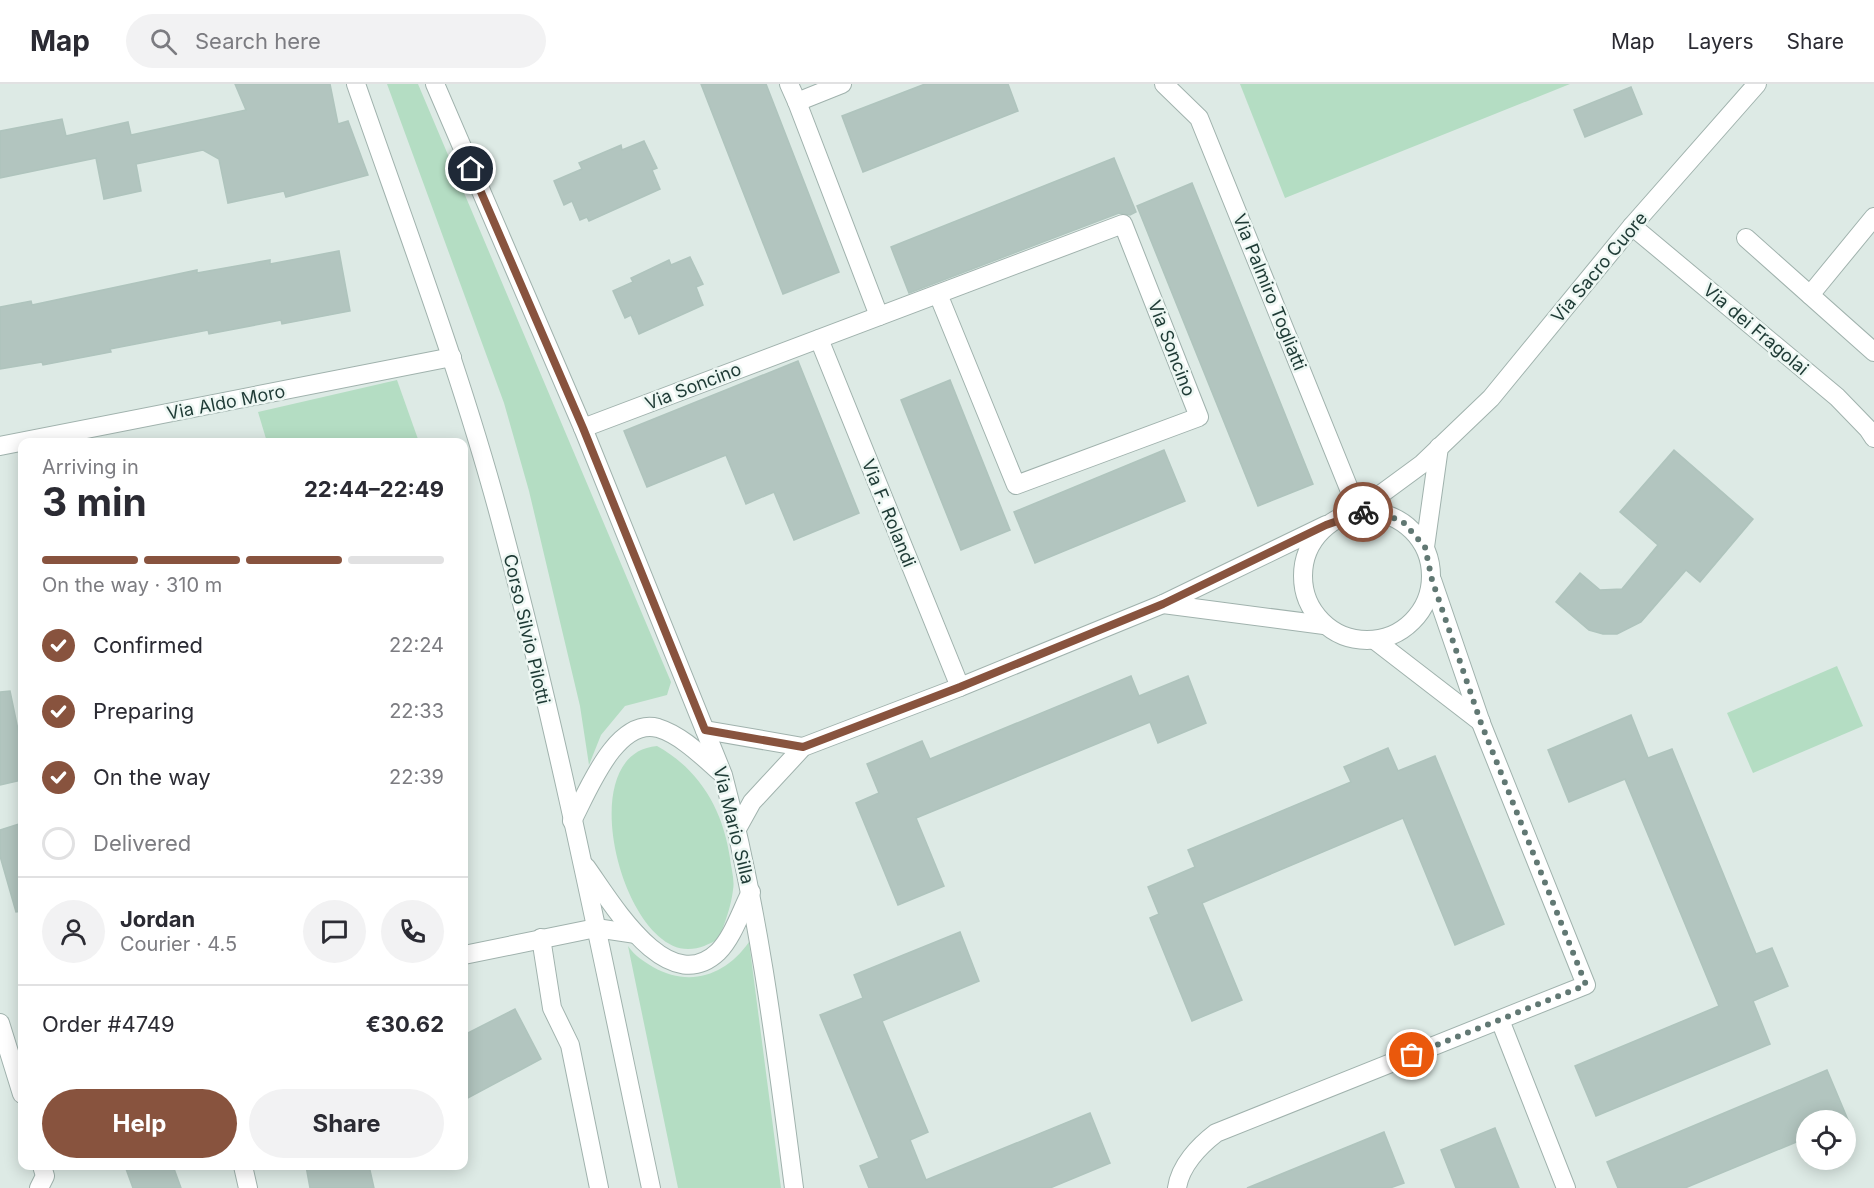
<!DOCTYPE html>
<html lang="en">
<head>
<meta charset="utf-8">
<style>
	:root { --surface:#fff; --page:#f2f2f3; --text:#2b2b33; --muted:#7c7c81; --line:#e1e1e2; --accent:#88533e }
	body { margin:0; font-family:Inter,sans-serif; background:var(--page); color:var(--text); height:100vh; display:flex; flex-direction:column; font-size:22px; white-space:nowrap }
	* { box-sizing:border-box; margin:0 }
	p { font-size:20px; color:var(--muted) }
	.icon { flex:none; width:33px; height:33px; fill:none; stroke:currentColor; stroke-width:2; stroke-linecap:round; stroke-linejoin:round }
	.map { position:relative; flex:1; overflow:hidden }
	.side { position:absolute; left:18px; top:354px; width:450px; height:732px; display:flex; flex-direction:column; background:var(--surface); border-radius:12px; box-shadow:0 3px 15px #0003 }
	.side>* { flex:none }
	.controls { position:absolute; left:1796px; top:1026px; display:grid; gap:12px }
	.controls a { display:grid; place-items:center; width:60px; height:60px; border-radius:50%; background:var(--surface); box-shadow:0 3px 15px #0003; font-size:30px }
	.pin { position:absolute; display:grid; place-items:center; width:51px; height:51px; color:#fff; margin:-26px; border:3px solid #fff; border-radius:50%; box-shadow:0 2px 6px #0007 }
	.courier { position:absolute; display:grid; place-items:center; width:60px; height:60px; margin:-30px; border:4px solid #88533e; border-radius:50%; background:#fff; color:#222; box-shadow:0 2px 8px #0007 }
	.head em { font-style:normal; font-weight:700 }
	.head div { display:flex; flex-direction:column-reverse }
	.head { display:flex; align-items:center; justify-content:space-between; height:102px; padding:0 24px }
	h1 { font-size:39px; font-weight:700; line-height:45px }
	.bar { display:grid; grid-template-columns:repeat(4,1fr); gap:9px 6px; align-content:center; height:72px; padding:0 24px }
	.bar i { height:8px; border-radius:4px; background:var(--line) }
	.bar .on { background:var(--accent) }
	.bar p { grid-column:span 4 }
	.line { display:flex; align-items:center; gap:15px; padding:0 24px; border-top:2px solid var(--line) }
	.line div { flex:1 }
	.round { display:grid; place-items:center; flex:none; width:63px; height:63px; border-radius:32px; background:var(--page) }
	ol { padding:0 24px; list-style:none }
	li { display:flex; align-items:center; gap:18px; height:66px }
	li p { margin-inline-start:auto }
	li .icon { padding:6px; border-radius:50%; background:var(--accent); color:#fff; stroke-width:4 }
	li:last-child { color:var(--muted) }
	li i { width:33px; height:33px; border:3px solid var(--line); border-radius:50% }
	.primary-button { display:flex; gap:12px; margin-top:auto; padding:12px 24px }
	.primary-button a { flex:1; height:69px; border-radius:36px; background:var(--accent); color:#fff; font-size:24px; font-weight:700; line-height:69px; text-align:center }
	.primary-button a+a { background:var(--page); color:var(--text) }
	header { display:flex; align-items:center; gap:36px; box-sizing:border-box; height:84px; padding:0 30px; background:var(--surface); border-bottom:2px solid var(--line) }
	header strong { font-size:28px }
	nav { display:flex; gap:33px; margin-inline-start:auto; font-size:21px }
	.search { width:420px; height:54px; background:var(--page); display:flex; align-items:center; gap:15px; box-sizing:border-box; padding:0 21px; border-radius:33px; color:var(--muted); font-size:22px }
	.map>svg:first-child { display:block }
	.green { fill:#b4ddc3 }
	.building { fill:#b2c5bf; stroke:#afc4bd; stroke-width:1.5 }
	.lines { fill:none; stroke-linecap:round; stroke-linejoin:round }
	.minor-casing { stroke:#a0b2ad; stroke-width:20 }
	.minor { stroke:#fff; stroke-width:18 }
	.done { stroke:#617873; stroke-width:6; stroke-dasharray:0 10.8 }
	.route { stroke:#88533e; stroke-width:8 }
	.labels { text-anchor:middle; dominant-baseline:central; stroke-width:5; stroke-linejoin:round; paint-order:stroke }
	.street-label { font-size:18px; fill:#1e3a35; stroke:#edf7f3 }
</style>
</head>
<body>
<header>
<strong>Map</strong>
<div class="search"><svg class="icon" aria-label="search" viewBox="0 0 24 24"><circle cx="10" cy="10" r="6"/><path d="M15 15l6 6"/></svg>Search here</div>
<nav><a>Map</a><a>Layers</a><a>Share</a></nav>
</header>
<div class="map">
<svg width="1874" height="1104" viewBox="0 0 1874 1104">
	<rect width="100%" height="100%" fill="#ddeae5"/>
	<!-- green -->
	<g class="green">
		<polygon points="387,0 418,0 671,598 667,611 625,622 601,651 589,681 580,622 529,407 504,319"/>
		<polygon points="1240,0 1570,0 1285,114"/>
		<polygon points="397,296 419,358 267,358 258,328"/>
		<polygon points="1837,582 1863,642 1753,689 1727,629"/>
		<path d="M657,662C700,686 723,726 730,774C731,784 735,796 733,806C731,823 725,838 719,855C709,860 700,865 688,865C622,865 571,669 657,662Z"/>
		<path d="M749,858L781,1104H678L628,862C635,872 643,877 653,883C690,904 726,891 749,858Z"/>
	</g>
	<!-- building -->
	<g class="building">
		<polygon points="235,0 330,0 338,40 348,37 368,91 286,113 284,107 228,119 219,75 203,66 136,80 141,107 104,115 96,74 0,94 0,47 62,35 66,52 128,38 131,51 246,26"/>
		<polygon points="701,0 766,0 839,188 783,210"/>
		<polygon points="925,0 1008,0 1018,27 863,88 842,32"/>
		<polygon points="1631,3 1642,30 1585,53 1574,26"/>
		<polygon points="644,57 657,84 652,86 660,105 589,137 587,133 580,136 572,117 564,121 554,97 582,85 579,79 621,61 622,66"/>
		<polygon points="1114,74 1136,128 1130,131 1119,129 909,209 891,163"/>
		<polygon points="1192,99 1313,400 1258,422 1137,122"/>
		<polygon points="339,167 350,227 282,240 281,236 209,250 208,246 110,265 111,268 43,281 42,278 0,285 0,223 31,217 32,221 197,186 197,189 270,176 270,180"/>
		<polygon points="690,173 703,200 696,203 703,221 639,250 631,231 625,234 613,207 633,198 631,194 669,176 671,181"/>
		<polygon points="798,277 859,429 794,456 774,408 746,420 726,371 647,403 624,347"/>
		<polygon points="950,296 1010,446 961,466 901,316"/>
		<polygon points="1164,366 1185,417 1035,479 1014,428"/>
		<polygon points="1674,366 1753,435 1700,498 1686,486 1641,538 1617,550 1603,550 1589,546 1556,518 1580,489 1600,506 1622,505 1658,461 1620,428"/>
		<polygon points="1131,592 1139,612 1188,592 1206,639 1158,659 1150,638 916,734 944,802 898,821 856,719 879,709 867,680 922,657 930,675"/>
		<polygon points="10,607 22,665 22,696 0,701 0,608"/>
		<polygon points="1631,631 1648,674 1672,665 1756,870 1772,864 1788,902 1753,917 1770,960 1596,1032 1575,982 1719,922 1625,695 1569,718 1548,666"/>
		<polygon points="1388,664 1398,687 1435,672 1504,840 1455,861 1403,734 1202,819 1242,916 1192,937 1150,834 1159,830 1148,803 1195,783 1188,766 1351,698 1344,683"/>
		<polygon points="22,739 22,827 16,828 0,772 0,746"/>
		<polygon points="960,848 979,897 882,937 928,1048 910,1056 926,1096 1090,1029 1110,1079 1050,1104 869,1104 860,1082 879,1074 820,931 863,914 854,891"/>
		<polygon points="515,925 541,975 464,1016 464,951"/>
		<polygon points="1827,986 1848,1036 1806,1036 1806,1054 1685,1104 1618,1104 1607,1078"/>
		<polygon points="1495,1044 1519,1104 1456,1104 1441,1066"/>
		<polygon points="1384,1048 1404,1099 1390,1104 1247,1104"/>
		<polygon points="125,1082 173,1082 181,1104 133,1104"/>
		<polygon points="306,1082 369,1082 374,1104 310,1104"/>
	</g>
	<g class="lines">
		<!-- minor casing -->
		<g class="minor-casing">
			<g id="minor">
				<path d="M356,0C408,150 465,299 505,453C562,668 605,887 651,1104"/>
				<path d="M435,0L583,344L723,691C759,826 776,965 794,1104"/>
				<polyline points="789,0 797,18 842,0"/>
				<polyline points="1164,0 1199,34 1358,427 1422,380 1491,314 1632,142 1757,0"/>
				<polyline points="797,18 879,232"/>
				<polyline points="1632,142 1837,313 1868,345 1874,354"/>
				<polyline points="1746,154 1874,268"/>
				<polyline points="1810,211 1874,133"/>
				<polyline points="819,255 960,603"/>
				<path d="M583,344C763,276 943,208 1123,140L1199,333L1016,401L938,210"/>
				<polyline points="0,362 452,273"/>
				<circle cx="1367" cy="492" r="64"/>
				<polyline points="1425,463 1439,363"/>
				<polyline points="1163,520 1324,541"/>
				<polyline points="1376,557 1481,638"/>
				<polyline points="705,646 803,663"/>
				<path d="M572,737C588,707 616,633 658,644C681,651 702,672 719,687"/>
				<polyline points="737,745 752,718 803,663 960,603 1163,520 1326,441"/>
				<path d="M586,783C610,816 667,916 718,868C733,853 741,827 751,808"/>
				<polyline points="541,854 552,924 570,961 599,1104"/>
				<polyline points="464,871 596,844 636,850"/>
				<polyline points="1500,936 1566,1104"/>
				<polyline points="0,939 22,1010"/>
				<polyline points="243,1082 248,1104"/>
				<polyline points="39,1104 45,1092 42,1082"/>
				<path d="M1177,1104C1180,1082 1199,1062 1216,1049L1586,901L1481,639L1432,496"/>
			</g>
		</g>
		<!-- minor -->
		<use href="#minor" class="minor"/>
	</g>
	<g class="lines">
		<!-- done -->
		<polyline class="done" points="1363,428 1383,429 1404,439 1425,463 1432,496 1481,639 1586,901 1412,971"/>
		<!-- route -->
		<polyline class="route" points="471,85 583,344 705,646 803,663 960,603 1163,520 1326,441 1363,428"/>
	</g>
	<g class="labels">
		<!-- street labels -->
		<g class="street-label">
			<text transform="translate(1599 183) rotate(-50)">Via Sacro Cuore</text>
			<text transform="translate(1270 208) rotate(68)">Via Palmiro Togliatti</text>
			<text transform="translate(1756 245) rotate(40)">Via dei Fragolai</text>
			<text transform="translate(1172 264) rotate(69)">Via Soncino</text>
			<text transform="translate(693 302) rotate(-21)">Via Soncino</text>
			<text transform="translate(226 318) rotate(-11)">Via Aldo Moro</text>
			<text transform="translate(889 429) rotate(68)">Via F. Rolandi</text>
			<text transform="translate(527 545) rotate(77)">Corso Silvio Pilotti</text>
			<text transform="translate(734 741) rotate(76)">Via Mario Silla</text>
		</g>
	</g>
</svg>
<div class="controls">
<a><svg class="icon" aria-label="locate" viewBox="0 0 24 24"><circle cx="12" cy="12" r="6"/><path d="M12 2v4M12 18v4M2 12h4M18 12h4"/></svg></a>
</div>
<div class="pin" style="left:1412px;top:971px;background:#ea580c"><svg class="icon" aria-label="bag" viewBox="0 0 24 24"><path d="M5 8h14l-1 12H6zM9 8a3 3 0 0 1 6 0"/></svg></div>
<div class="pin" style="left:471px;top:85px;background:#1f2937"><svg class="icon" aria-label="home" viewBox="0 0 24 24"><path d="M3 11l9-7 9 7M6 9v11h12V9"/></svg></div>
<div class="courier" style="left:1363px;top:428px"><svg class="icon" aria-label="bike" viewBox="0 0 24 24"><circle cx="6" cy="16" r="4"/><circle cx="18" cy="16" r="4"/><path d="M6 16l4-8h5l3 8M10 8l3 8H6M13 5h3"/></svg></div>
<section class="side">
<div class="head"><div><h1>3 min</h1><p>Arriving in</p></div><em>22:44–22:49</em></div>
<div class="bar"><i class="on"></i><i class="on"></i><i class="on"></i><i></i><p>On the way · 310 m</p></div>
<ol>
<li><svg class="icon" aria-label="check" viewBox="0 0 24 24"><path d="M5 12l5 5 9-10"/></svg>Confirmed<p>22:24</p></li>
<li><svg class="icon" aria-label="check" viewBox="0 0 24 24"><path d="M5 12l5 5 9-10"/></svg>Preparing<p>22:33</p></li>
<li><svg class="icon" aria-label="check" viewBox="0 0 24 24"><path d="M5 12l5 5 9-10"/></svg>On the way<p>22:39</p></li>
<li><i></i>Delivered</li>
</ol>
<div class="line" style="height:108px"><a class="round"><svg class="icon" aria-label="person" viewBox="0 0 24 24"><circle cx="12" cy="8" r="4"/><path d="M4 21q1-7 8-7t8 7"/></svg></a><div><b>Jordan</b><p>Courier · 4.5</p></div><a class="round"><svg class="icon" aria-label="chat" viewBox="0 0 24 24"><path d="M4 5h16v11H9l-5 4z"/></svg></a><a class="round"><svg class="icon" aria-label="phone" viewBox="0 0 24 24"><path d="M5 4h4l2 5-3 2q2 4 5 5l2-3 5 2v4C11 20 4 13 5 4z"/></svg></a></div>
<div class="line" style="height:78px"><div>Order #4749</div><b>€30.62</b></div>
<div class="primary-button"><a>Help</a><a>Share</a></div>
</section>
</div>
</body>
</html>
